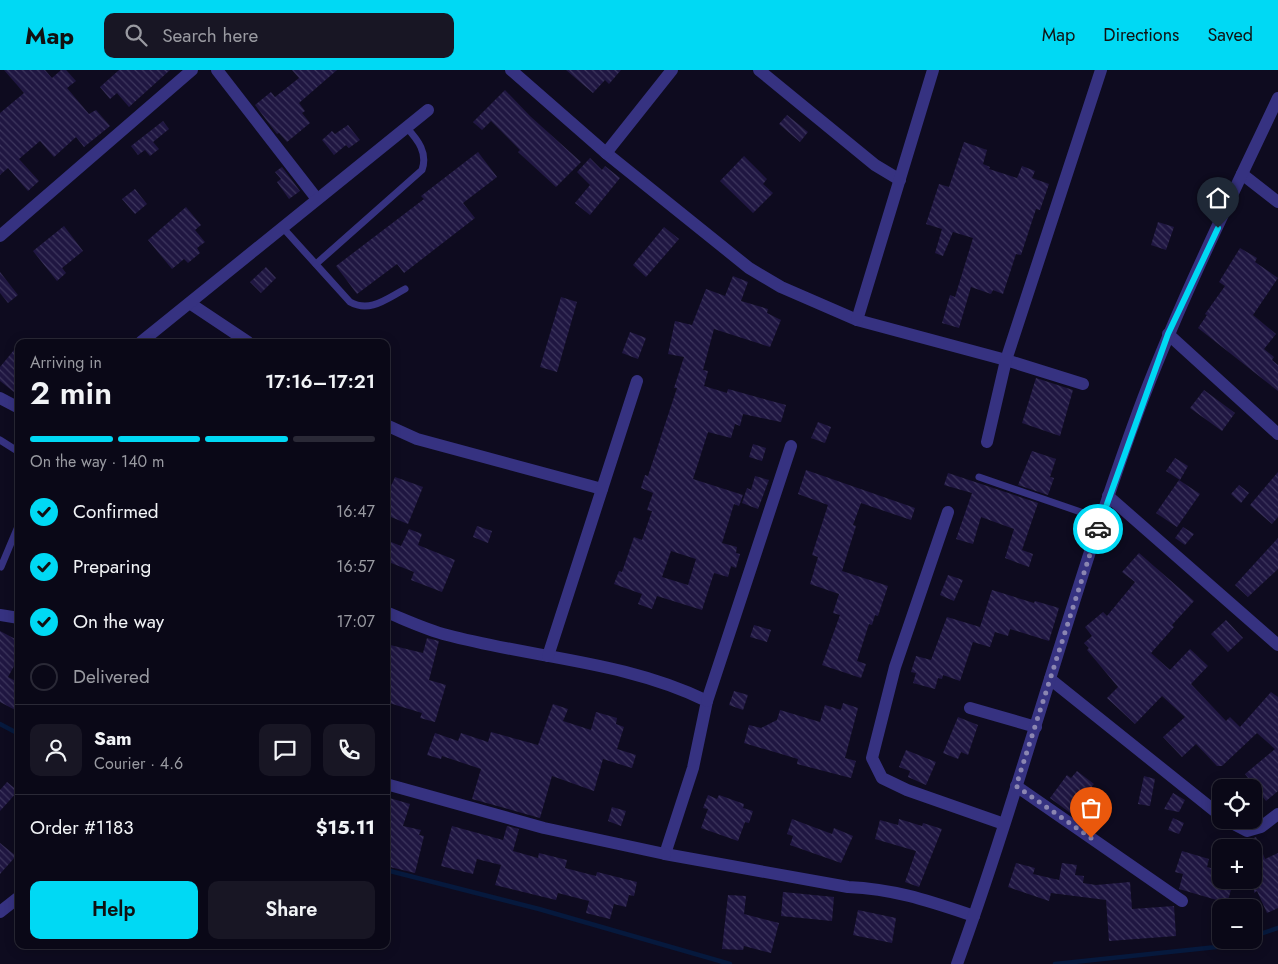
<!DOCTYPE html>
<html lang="en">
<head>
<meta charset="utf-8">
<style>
	:root { --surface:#0a0817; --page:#181624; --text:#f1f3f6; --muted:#999aa1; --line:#2a2936; --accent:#00d9f4 }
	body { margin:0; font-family:Jost,sans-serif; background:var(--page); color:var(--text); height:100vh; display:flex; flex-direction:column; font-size:19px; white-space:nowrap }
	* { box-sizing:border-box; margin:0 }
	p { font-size:16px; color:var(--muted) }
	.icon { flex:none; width:28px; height:28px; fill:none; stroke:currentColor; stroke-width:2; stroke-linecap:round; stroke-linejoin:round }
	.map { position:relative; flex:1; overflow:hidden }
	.details { position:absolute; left:15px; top:269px; width:375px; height:610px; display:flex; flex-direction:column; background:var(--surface); border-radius:10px; box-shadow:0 2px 12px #0003,0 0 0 1px var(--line) }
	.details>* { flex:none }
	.fabs { position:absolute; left:1212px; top:709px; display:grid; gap:10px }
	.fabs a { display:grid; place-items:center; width:50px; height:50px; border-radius:10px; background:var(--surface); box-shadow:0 2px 12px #0003,0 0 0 1px var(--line); font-size:25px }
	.pin { position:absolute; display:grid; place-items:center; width:42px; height:42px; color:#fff; margin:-51px -21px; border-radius:50% 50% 50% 0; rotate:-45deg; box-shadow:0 0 5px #0007 }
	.pin .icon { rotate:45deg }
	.courier { position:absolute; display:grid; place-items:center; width:50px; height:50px; margin:-25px; border:4px solid #00d9f4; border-radius:50%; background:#fff; color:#222; box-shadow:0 1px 6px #0007 }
	.head em { font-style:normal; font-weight:600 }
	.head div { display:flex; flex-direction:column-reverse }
	.head { display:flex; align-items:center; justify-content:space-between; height:85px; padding:0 15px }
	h1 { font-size:32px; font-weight:600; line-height:38px }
	.bar { display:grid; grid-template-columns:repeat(4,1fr); gap:8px 5px; align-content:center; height:60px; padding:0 15px }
	.bar i { height:6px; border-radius:4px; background:var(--line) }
	.bar .active { background:var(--accent) }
	.bar p { grid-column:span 4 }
	.line { display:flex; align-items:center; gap:12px; padding:0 15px; border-top:1px solid var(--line) }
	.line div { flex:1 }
	.round { display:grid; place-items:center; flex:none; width:52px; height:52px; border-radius:10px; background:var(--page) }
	ol { padding:0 15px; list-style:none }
	li { display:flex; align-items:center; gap:15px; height:55px }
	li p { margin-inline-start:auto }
	li .icon { padding:5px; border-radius:50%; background:var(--accent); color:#111; stroke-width:4 }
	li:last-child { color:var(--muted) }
	li i { width:28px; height:28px; border:2px solid var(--line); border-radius:50% }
	.cta { display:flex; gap:10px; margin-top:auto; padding:10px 15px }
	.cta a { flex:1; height:58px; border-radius:10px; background:var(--accent); color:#111; font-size:20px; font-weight:600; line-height:58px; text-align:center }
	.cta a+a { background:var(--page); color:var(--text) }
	header { display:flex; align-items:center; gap:30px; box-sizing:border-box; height:70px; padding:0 25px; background:var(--accent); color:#111 }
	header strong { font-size:24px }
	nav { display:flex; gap:28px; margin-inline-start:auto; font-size:18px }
	.search { width:350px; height:45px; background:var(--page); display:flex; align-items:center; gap:12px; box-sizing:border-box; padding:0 18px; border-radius:10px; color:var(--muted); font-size:19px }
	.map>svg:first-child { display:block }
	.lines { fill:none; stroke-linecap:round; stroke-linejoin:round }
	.stream { stroke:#06193d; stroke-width:4.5 }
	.building { fill:url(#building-back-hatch); fill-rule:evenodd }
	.lane { stroke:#363281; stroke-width:7 }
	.street { stroke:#363281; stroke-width:12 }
	.done { stroke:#8b86b1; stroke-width:5; stroke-dasharray:0 9 }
	.route { stroke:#00d9f4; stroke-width:6 }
</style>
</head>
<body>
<header>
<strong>Map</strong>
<div class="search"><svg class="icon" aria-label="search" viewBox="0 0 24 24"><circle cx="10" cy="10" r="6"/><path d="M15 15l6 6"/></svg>Search here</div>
<nav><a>Map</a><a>Directions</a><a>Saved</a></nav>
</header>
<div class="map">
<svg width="1278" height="894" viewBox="0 0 1278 894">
	<defs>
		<pattern id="building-back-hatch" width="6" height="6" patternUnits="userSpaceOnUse" patternTransform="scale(1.25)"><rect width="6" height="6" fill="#1f1641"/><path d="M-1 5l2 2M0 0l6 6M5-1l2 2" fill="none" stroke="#3e375e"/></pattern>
	</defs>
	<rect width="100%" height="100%" fill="#0e0b1f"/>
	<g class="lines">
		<!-- stream -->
		<g class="stream">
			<polyline points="0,654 19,664"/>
			<polyline points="386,800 539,839 730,894"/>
			<polyline points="1254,866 1278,858"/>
			<polyline points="1055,894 1226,876 1243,870"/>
		</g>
	</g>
	<!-- building -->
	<g class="building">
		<polygon points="4,0 45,0 52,8 61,0 66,0 76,11 67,18 89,44 96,40 110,56 84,77 76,67 54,87 40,71 19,89 39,111 28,121 8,98 0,105 0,43 24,23"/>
		<polygon points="119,0 170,0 129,37 117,23 110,29 100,17"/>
		<polygon points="292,0 337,0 299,33 305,41 302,43 310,53 287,72 279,63 277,64 255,35 271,22 275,27 299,8"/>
		<polygon points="566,0 621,0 609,14 605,10 593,23"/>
		<polygon points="505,20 530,46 581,92 556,117 518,82 520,80 491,51 482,60 473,52"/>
		<polygon points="787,45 808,62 800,72 779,54"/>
		<polygon points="163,51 169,59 153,72 159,79 150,86 145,80 138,85 131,76"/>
		<polygon points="348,55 360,70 349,78 346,75 334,85 322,70 332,61 335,64"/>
		<polygon points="964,72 987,80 983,94 990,97 989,99 1017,108 1022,96 1035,101 1032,108 1049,114 1040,140 1036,139 1021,185 1016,184 1003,224 993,220 991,224 971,217 959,258 942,253 950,225 955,227 973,168 953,162 943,186 935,183 942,159 926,154 939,114 949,117"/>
		<polygon points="478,82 497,107 463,133 475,148 404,203 397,194 357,224 336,196 424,129 421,126"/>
		<polygon points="744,86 767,109 763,114 773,123 753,143 720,111"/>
		<polygon points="590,88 602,100 605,96 620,108 590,145 575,133 590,115 577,102"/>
		<polygon points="282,97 300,121 289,129 277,112 281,109 275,102"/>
		<polygon points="135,119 147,134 135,144 122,129"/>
		<polygon points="186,137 201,155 195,160 205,172 197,178 200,183 188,193 184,189 172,199 148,170"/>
		<polygon points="1158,152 1174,157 1166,180 1151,175"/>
		<polygon points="64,156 83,181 62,198 66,203 57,211 33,181"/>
		<polygon points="664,157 679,169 646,207 633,195"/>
		<polygon points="1240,178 1257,188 1255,192 1278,208 1253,245 1276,264 1264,279 1274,287 1272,290 1278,295 1278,321 1198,258 1207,245 1205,244 1225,216 1219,212"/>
		<polygon points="266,197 276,208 261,223 250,212"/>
		<polygon points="0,202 18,225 8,233 0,223"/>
		<path d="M733,206L748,212L741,231L768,239L767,243L781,250L770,277L714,259L703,300L708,301L704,316L727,323L728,319L786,335L781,352L743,344L740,356L735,354L731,368L708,362L693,409L743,425L739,436L734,434L722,473L737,477L736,483L740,484L736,498L731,496L728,507L714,503L702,540L657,526L652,539L638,534L642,524L614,514L619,501L622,502L634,467L642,470L652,441L647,440L653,423L641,418L645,405L648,406L677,318H674L684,287L668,284L675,251L692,255L706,219L725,226ZM671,481L696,489L688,515L662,507Z"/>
		<polygon points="561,227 577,232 557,302 540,297"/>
		<polygon points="630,262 646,268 638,289 622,283"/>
		<polygon points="19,274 19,326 0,311 0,297"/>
		<polygon points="1036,308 1073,320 1060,366 1022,353"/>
		<polygon points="1204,320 1235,343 1222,361 1190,338"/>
		<polygon points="818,352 831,357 825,373 811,368"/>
		<polygon points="753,374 766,378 762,391 749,387"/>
		<polygon points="1032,381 1056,389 1050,407 1054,408 1048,425 1018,415"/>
		<polygon points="1175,388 1188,396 1180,410 1166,401"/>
		<polygon points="806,400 915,438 911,450 861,433 853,455 856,456 842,501 888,516 878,546 875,545 872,555 869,554 857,591 866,594 861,608 822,595 840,545 833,543 839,524 810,514 818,487 812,485 828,435 798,424"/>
		<polygon points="1278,402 1278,447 1272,454 1250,435"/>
		<polygon points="948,403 1038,433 1022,480 1033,484 1029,497 1005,488 1014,459 981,447 973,474 956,469 972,423 944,415"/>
		<polygon points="755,406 769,410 758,439 742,433 747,418 751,420"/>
		<polygon points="395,407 423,417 408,454 386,445 386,427"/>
		<polygon points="1179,410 1200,424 1177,457 1156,443"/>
		<polygon points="1239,415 1249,423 1241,433 1231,424"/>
		<polygon points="477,456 492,461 488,473 473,467"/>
		<polygon points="1183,457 1194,464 1185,475 1175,468"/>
		<polygon points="409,459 422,464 418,475 455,490 442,522 411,510 414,502 386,491 386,470 401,476"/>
		<polygon points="1278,468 1278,499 1248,527 1235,515"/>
		<polygon points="1139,483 1194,531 1172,555 1174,557 1151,583 1170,600 1190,579 1208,596 1191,614 1226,651 1230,647 1240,657 1271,622 1278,627 1278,721 1266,731 1245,704 1275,679 1257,663 1222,696 1217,696 1196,674 1182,687 1163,667 1185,647 1162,626 1135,654 1107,628 1118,617 1087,580 1089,578 1084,573 1092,566 1085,557 1103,542 1107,546 1135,512 1122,502"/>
		<polygon points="948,505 963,510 954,531 940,525"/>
		<polygon points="992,520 1034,533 1035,531 1059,538 1049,571 1010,559 1008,566 995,562 990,577 973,572 960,611 943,605 942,609 938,608 935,619 913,613 916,603 911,602 916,586 931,590 947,547 980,557"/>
		<polygon points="1226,550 1243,568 1228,582 1211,564"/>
		<polygon points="754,555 771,560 767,572 750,567"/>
		<polygon points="0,561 19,571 19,587 8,607 19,613 19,642 0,632"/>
		<polygon points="427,568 439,571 429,610 446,615 435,652 420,648 422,643 386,632 386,574 423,583"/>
		<polygon points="734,621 748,625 743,640 729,635"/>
		<polygon points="843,633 858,638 845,688 856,691 851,708 797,694 798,689 744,673 749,655 761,658 777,650 780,640 820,652 825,635 841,640"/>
		<polygon points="553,634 568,639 563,651 591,660 596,642 617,648 616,654 624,657 617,679 636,685 632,698 603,689 594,721 552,706 540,748 472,729 481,699 442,686 441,689 427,685 435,663 458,671 461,663 488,672 491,662 538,675"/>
		<polygon points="958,647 978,655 968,685 961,682 958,689 943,683"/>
		<polygon points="906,680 936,692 926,715 908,707 910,701 899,697"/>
		<polygon points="1077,701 1094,714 1090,719 1097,725 1091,732 1101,739 1088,756 1050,728 1067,705 1071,708"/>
		<polygon points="1144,706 1155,709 1150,736 1138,734"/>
		<polygon points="7,712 18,721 0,741 0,720"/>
		<polygon points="1173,723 1185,730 1179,742 1164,739"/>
		<polygon points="708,725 717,729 719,725 744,734 743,738 753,741 749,753 745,752 738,771 701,758 708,739 703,738"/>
		<polygon points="386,727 410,734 403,756 421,760 419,765 424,766 415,803 386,796"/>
		<polygon points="612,737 626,741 621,756 608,751"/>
		<polygon points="1173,748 1184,753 1179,764 1168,760"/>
		<polygon points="792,749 832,764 834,758 853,766 841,793 790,775 793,766 787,764"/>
		<polygon points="899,749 922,756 923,753 942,759 919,817 905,812 916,781 875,769 880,750 898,755"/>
		<polygon points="452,756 503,770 507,756 519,759 513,781 538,788 539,783 567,790 565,798 596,806 597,802 637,812 634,826 629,825 626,837 614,834 610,849 586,843 589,831 558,823 556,830 495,815 501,795 477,789 473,804 441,796"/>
		<polygon points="1256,767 1265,789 1278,783 1278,838 1267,843 1257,821 1254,823 1254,768"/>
		<polygon points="0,773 16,786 0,804"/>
		<polygon points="1182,781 1209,789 1207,797 1221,801 1221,810 1234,810 1227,833 1179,819 1183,804 1175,802"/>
		<polygon points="1016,793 1035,798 1033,804 1059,810 1062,793 1077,795 1075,805 1084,806 1083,813 1096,815 1130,812 1132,839 1174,836 1176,866 1109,871 1106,830 1051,823 1049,831 1008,817"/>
		<polygon points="783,822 834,827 832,851 781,846"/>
		<polygon points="728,825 746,826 744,844 779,853 771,883 744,876 743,880 722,879"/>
		<polygon points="858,840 896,848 892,873 853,865"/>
	</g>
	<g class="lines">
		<!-- lane -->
		<g class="lane">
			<path d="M284,159L350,232C370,243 386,229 405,219"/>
			<path d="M316,194L422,100C428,83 418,70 407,58"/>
			<polyline points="0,370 19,382"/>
			<polyline points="979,407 1101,449"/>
			<polyline points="1,497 19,454"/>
		</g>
		<!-- street -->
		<g class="street">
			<polyline points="217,0 317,129"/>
			<polyline points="511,0 606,83 749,198 781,217 857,250 1006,290 1083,314"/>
			<polyline points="759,0 875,95 900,110"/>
			<polyline points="606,83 672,0"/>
			<polyline points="1242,104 1278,132"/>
			<polyline points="0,166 192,0"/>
			<polyline points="191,234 248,272"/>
			<polyline points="857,250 933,0"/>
			<polyline points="1168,264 1278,364"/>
			<polyline points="141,272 428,40"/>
			<polyline points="0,328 19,338"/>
			<polyline points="386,355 417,369 602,419"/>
			<polyline points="987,372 1006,290 1101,0"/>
			<polyline points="1108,426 1278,575"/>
			<polyline points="948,442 895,597 872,688 882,708 907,720 1004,754"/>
			<path d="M386,542C406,550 427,560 447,565C533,588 626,591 707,631L693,698L665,784L848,817C895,819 929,831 974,846"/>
			<polyline points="0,545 19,548"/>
			<polyline points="548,586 637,311"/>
			<polyline points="1050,609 1221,746"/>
			<polyline points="707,631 791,376"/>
			<polyline points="970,638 1036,657"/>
			<polyline points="386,714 544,758 665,784"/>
			<polyline points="1016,716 1182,831"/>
			<polyline points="1226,750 1247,761 1261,757 1278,744"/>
			<polyline points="0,842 19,827"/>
			<path d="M957,894C1023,712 1071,524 1138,342C1178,235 1229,132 1278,28"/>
		</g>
	</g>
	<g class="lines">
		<!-- done -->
		<polyline class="done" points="1091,768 1016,716 1098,459"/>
		<!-- route -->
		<polyline class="route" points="1098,459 1168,264 1218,158"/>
	</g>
</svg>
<div class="fabs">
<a><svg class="icon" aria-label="locate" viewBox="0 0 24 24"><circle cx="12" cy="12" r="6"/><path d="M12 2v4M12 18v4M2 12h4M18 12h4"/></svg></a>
<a>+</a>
<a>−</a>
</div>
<div class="pin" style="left:1091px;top:768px;background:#ea580c"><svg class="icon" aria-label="bag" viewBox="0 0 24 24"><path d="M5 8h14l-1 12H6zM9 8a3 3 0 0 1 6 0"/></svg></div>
<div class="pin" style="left:1218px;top:158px;background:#1f2937"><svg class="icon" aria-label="home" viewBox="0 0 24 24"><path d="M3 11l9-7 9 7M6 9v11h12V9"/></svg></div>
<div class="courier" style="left:1098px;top:459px"><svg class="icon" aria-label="car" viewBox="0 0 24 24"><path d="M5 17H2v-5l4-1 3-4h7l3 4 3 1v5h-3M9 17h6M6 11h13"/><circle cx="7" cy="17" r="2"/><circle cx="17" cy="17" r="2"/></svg></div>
<section class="details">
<div class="head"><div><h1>2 min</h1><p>Arriving in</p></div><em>17:16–17:21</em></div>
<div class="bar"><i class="active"></i><i class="active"></i><i class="active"></i><i></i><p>On the way · 140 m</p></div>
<ol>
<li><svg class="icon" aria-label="check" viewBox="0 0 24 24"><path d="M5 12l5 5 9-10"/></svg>Confirmed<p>16:47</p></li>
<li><svg class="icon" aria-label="check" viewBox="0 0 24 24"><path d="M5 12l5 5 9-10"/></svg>Preparing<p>16:57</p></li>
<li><svg class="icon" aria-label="check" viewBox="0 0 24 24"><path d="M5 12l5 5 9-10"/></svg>On the way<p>17:07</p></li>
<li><i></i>Delivered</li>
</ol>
<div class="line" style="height:90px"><a class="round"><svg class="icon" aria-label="person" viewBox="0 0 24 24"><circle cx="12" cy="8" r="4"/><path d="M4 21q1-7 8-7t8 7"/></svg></a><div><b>Sam</b><p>Courier · 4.6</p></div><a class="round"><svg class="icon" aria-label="chat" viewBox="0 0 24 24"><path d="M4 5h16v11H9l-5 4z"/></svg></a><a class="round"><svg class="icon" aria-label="phone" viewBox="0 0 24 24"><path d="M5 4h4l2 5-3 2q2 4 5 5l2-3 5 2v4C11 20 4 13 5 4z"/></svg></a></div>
<div class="line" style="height:65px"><div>Order #1183</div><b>$15.11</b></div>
<div class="cta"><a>Help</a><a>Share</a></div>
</section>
</div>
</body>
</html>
